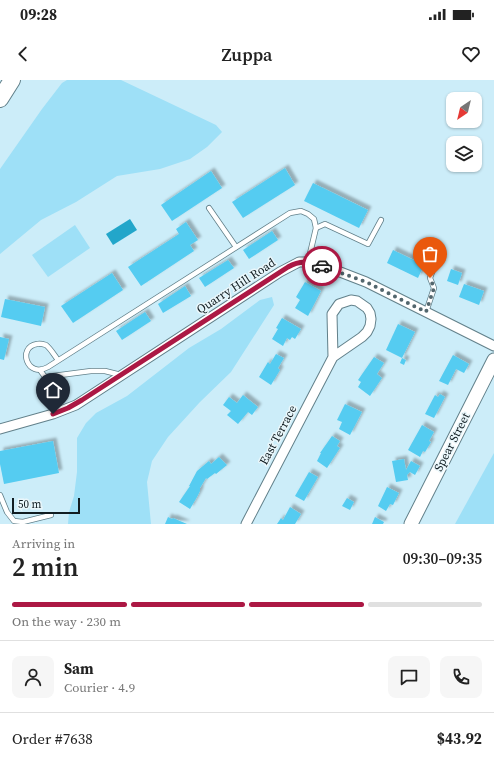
<!DOCTYPE html>
<html lang="en">
<head>
<meta charset="utf-8">
<style>
	:root { --surface:#fff; --page:#f6f6f6; --text:#222; --muted:#767676; --line:#e0e0e0; --accent:#ac1844 }
	body { margin:0; font-family:"Source Serif 4",serif; background:var(--page); color:var(--text); height:100vh; display:flex; flex-direction:column; font-size:15px; white-space:nowrap }
	* { box-sizing:border-box; margin:0 }
	p { font-size:13px; color:var(--muted) }
	.icon { flex:none; width:22px; height:22px; fill:none; stroke:currentColor; stroke-width:2; stroke-linecap:round; stroke-linejoin:round }
	.map { position:relative; height:444px; overflow:hidden }
	.sheet { display:flex; flex-direction:column; background:var(--surface); flex:1 }
	.sheet>* { flex:none }
	.needle { width:26px; rotate:215deg }
	.buttons { position:absolute; left:446px; top:12px; display:grid; gap:8px }
	.buttons a { display:grid; place-items:center; width:36px; height:36px; border-radius:8px; background:var(--surface); box-shadow:0 1px 3px #0004; font-size:20px }
	.scale { position:absolute; left:12px; bottom:10px; width:68px; box-sizing:border-box; padding-left:4px; border:2px solid #111d22; border-top:0; font-size:11px; line-height:14px; white-space:nowrap; color:#111d22; -webkit-text-stroke:3px #eaf7fb; paint-order:stroke }
	.pin { position:absolute; display:grid; place-items:center; width:34px; height:34px; color:#fff; margin:-41px -17px; border-radius:50% 50% 50% 0; rotate:-45deg; box-shadow:0 0 4px #0007 }
	.pin .icon { rotate:45deg }
	.courier { position:absolute; display:grid; place-items:center; width:40px; height:40px; margin:-20px; border:3px solid #ac1844; border-radius:50%; background:#fff; color:#222; box-shadow:0 1px 5px #0007 }
	.overview em { font-style:normal; font-weight:600 }
	.overview div { display:flex; flex-direction:column-reverse }
	.overview { display:flex; align-items:center; justify-content:space-between; height:68px; padding:0 12px }
	h1 { font-size:26px; font-weight:600; line-height:30px }
	.bar { display:grid; grid-template-columns:repeat(4,1fr); gap:6px 4px; align-content:center; height:48px; padding:0 12px }
	.bar i { height:5px; border-radius:3px; background:var(--line) }
	.bar .current { background:var(--accent) }
	.bar p { grid-column:span 4 }
	.line { display:flex; align-items:center; gap:10px; padding:0 12px; border-top:1px solid var(--line) }
	.line div { flex:1 }
	.round { display:grid; place-items:center; flex:none; width:42px; height:42px; border-radius:8px; background:var(--page) }
	.status { display:flex; justify-content:space-between; align-items:center; height:28px; padding:0 20px; background:var(--surface); direction:ltr }
	.status svg { height:11px; fill:currentColor }
	header { display:flex; justify-content:space-between; align-items:center; height:52px; padding:0 12px; background:var(--surface); font-size:18px; font-weight:600 }
	.map>svg:first-child { display:block }
	.green { fill:#9ee0f7 }
	.water { fill:#22a6ca }
	.building { fill:#55ccf1; filter:url(#shadow) }
	.lines { fill:none; stroke-linecap:round; stroke-linejoin:round }
	.service-casing { stroke:#62808a; stroke-width:6 }
	.minor-casing { stroke:#62808a; stroke-width:11 }
	.secondary-casing { stroke:#62808a; stroke-width:15 }
	.motorway-casing { stroke:#62808a; stroke-width:18 }
	.service { stroke:#fff; stroke-width:4.5 }
	.minor { stroke:#fff; stroke-width:9 }
	.secondary { stroke:#fff; stroke-width:13 }
	.motorway { stroke:#fff; stroke-width:16 }
	.done { stroke:#52666d; stroke-width:4; stroke-dasharray:0 7.2 }
	.route { stroke:#ac1844; stroke-width:5 }
	.labels { text-anchor:middle; dominant-baseline:central; stroke-width:3; stroke-linejoin:round; paint-order:stroke }
	.street-label { font-size:12px; fill:#111d22; stroke:#eaf7fb }
</style>
</head>
<body>
<div class="status"><b>09:28</b><svg viewBox="0 0 49 12"><path d="M0 12V9h3v3zM5 12V6h3v6zM10 12V3h3v9zM15 12V0h3v12zM26 1h20v11H26zM47 4h2v5h-2z"/></svg></div>
<header><svg class="icon" aria-label="back" viewBox="0 0 24 24"><path d="M15 5l-7 7 7 7"/></svg>Zuppa<svg class="icon" aria-label="heart" viewBox="0 0 24 24"><path d="M12 20l-8-8c-3-5 5-10 8-4 3-6 11-1 8 4z"/></svg></header>
<div class="map">
<svg width="494" height="444" viewBox="0 0 494 444">
	<defs>
		<filter id="shadow"><feDropShadow dx="3.5" dy="-3.5" stdDeviation="1" flood-color="#0004"/></filter>
	</defs>
	<rect width="100%" height="100%" fill="#ccedf9"/>
	<!-- green -->
	<g class="green">
		<polygon points="67,0 121,0 216,45 222,52 207,67 190,79 160,89 117,96 76,122 41,140 0,174 0,89 42,29 62,3"/>
		<polygon points="75,145 90,168 48,197 32,175"/>
		<polygon points="272,217 274,225 231,292 200,322 168,357 152,381 147,402 151,444 68,444 69,432 74,416 77,392 77,358 86,343 96,333 127,316 189,268 221,249 260,220"/>
		<polygon points="494,373 494,444 455,444"/>
	</g>
	<!-- water -->
	<polygon class="water" points="130,139 137,150 113,165 106,154"/>
	<!-- building -->
	<g class="building">
		<polygon points="285,88 295,105 243,138 232,122"/>
		<polygon points="211,91 222,108 172,141 161,125"/>
		<polygon points="313,103 368,130 359,148 304,121"/>
		<polygon points="186,142 198,160 190,165 194,171 141,206 128,187 179,154 176,149"/>
		<polygon points="272,151 278,160 249,179 243,170"/>
		<polygon points="393,170 424,185 418,198 387,183"/>
		<polygon points="228,180 234,188 205,207 199,198"/>
		<polygon points="451,189 462,193 458,205 447,201"/>
		<polygon points="112,193 123,210 73,243 61,226"/>
		<polygon points="305,202 321,211 308,236 295,228 300,220 296,217"/>
		<polygon points="464,204 484,211 479,225 459,217"/>
		<polygon points="185,206 191,216 163,233 158,224"/>
		<polygon points="5,219 45,227 41,246 1,237"/>
		<polygon points="145,232 151,241 122,260 116,251"/>
		<polygon points="282,238 301,249 295,259 292,257 290,260 287,258 283,266 272,259 278,249 276,248"/>
		<polygon points="398,244 415,252 402,278 386,270"/>
		<polygon points="0,257 9,259 4,280 0,279"/>
		<polygon points="276,274 284,278 278,288 280,290 271,305 259,297 268,282 270,284"/>
		<polygon points="453,275 469,284 464,293 456,289 448,305 439,301"/>
		<polygon points="374,277 384,283 377,294 382,298 370,316 358,307 361,302 358,300"/>
		<polygon points="402,278 406,280 404,285 400,283"/>
		<polygon points="440,314 445,317 434,338 425,334 435,315 438,317"/>
		<polygon points="243,315 258,327 252,335 248,332 238,344 227,335 231,331 223,325 229,317 237,323"/>
		<polygon points="345,324 362,332 350,355 339,349 342,342 337,340"/>
		<polygon points="422,345 434,352 429,361 431,362 425,372 423,371 420,377 408,370"/>
		<polygon points="332,356 340,361 337,366 340,368 327,388 317,381 321,373 320,373"/>
		<polygon points="53,361 59,393 4,404 0,384 0,371"/>
		<polygon points="219,377 227,385 216,394 215,393 207,399 206,398 200,408 200,411 197,417 190,429 179,422 190,406 189,406 197,391 209,381 211,384"/>
		<polygon points="404,379 406,390 411,381 420,386 415,395 410,392 407,395 408,400 396,402 392,381"/>
		<polygon points="309,392 318,397 304,421 295,416"/>
		<polygon points="387,407 399,413 393,425 390,424 386,431 378,426"/>
		<polygon points="347,418 354,422 350,430 342,426"/>
		<polygon points="290,427 301,434 295,444 277,444 281,438 283,440"/>
		<polygon points="168,437 172,439 173,438 187,444 165,444"/>
		<polygon points="375,437 384,442 383,444 372,444"/>
	</g>
	<g class="lines">
		<!-- service casing -->
		<g class="service-casing">
			<g id="service">
				<polyline points="209,128 236,167"/>
				<polyline points="316,148 325,144 368,164 381,140"/>
				<polyline points="426,232 434,208 430,198 440,170"/>
				<path d="M58,280C54,275 51,269 46,265C43,264 40,263 37,264C17,267 27,299 48,287L290,133L301,131L308,134L314,139L316,148L308,182"/>
				<polyline points="40,290 45,297 91,291 105,291 121,295"/>
				<polyline points="0,415 7,432 14,441 23,442 51,435"/>
			</g>
		</g>
		<!-- minor casing -->
		<g class="minor-casing">
			<g id="minor">
				<polyline points="0,349 53,334 76,325 280,192 299,182 308,182 335,190 366,202 494,266"/>
				<polyline points="246,444 333,277 362,257 367,252 370,246 371,239 370,233 367,228 357,221 351,220 339,224 332,234 333,277"/>
			</g>
		</g>
		<!-- secondary casing -->
		<g class="secondary-casing">
			<polyline id="secondary" points="411,444 494,280"/>
		</g>
		<!-- motorway casing -->
		<g class="motorway-casing">
			<polyline id="motorway" points="0,19 12,0"/>
		</g>
		<!-- service -->
		<use href="#service" class="service"/>
		<!-- minor -->
		<use href="#minor" class="minor"/>
		<!-- secondary -->
		<use href="#secondary" class="secondary"/>
		<!-- motorway -->
		<use href="#motorway" class="motorway"/>
	</g>
	<g class="lines">
		<!-- done -->
		<polyline class="done" points="322,186 366,202 426,232 434,208 430,198"/>
		<!-- route -->
		<path class="route" d="M53,334L68,328L82,320L288,187C301,180 308,182 322,186"/>
	</g>
	<g class="labels">
		<!-- street labels -->
		<g class="street-label">
			<text transform="translate(236 206) rotate(-33)">Quarry Hill Road</text>
			<text transform="translate(278 355) rotate(-62)">East Terrace</text>
			<text transform="translate(452 362) rotate(-63)">Spear Street</text>
		</g>
	</g>
</svg>
<div class="buttons">
<a><svg class="needle" viewBox="-14 -14 28 28"><path d="M0-13l5 13h-10z" fill="#e53935"/><path d="M0 13l5-13h-10z" fill="#767676"/></svg></a>
<a><svg class="icon" aria-label="layers" viewBox="0 0 24 24"><path d="M12 4l9 5-9 5-9-5zM3 14l9 5 9-5"/></svg></a>
</div>
<div class="scale">50 m</div>
<div class="pin" style="left:430px;top:198px;background:#ea580c"><svg class="icon" aria-label="bag" viewBox="0 0 24 24"><path d="M5 8h14l-1 12H6zM9 8a3 3 0 0 1 6 0"/></svg></div>
<div class="pin" style="left:53px;top:334px;background:#1f2937"><svg class="icon" aria-label="home" viewBox="0 0 24 24"><path d="M3 11l9-7 9 7M6 9v11h12V9"/></svg></div>
<div class="courier" style="left:322px;top:186px"><svg class="icon" aria-label="car" viewBox="0 0 24 24"><path d="M5 17H2v-5l4-1 3-4h7l3 4 3 1v5h-3M9 17h6M6 11h13"/><circle cx="7" cy="17" r="2"/><circle cx="17" cy="17" r="2"/></svg></div>
</div>
<section class="sheet">
<div class="overview"><div><h1>2 min</h1><p>Arriving in</p></div><em>09:30–09:35</em></div>
<div class="bar"><i class="current"></i><i class="current"></i><i class="current"></i><i></i><p>On the way · 230 m</p></div>
<div class="line" style="height:72px"><a class="round"><svg class="icon" aria-label="person" viewBox="0 0 24 24"><circle cx="12" cy="8" r="4"/><path d="M4 21q1-7 8-7t8 7"/></svg></a><div><b>Sam</b><p>Courier · 4.9</p></div><a class="round"><svg class="icon" aria-label="chat" viewBox="0 0 24 24"><path d="M4 5h16v11H9l-5 4z"/></svg></a><a class="round"><svg class="icon" aria-label="phone" viewBox="0 0 24 24"><path d="M5 4h4l2 5-3 2q2 4 5 5l2-3 5 2v4C11 20 4 13 5 4z"/></svg></a></div>
<div class="line" style="height:52px"><div>Order #7638</div><b>$43.92</b></div>
</section>
</body>
</html>
